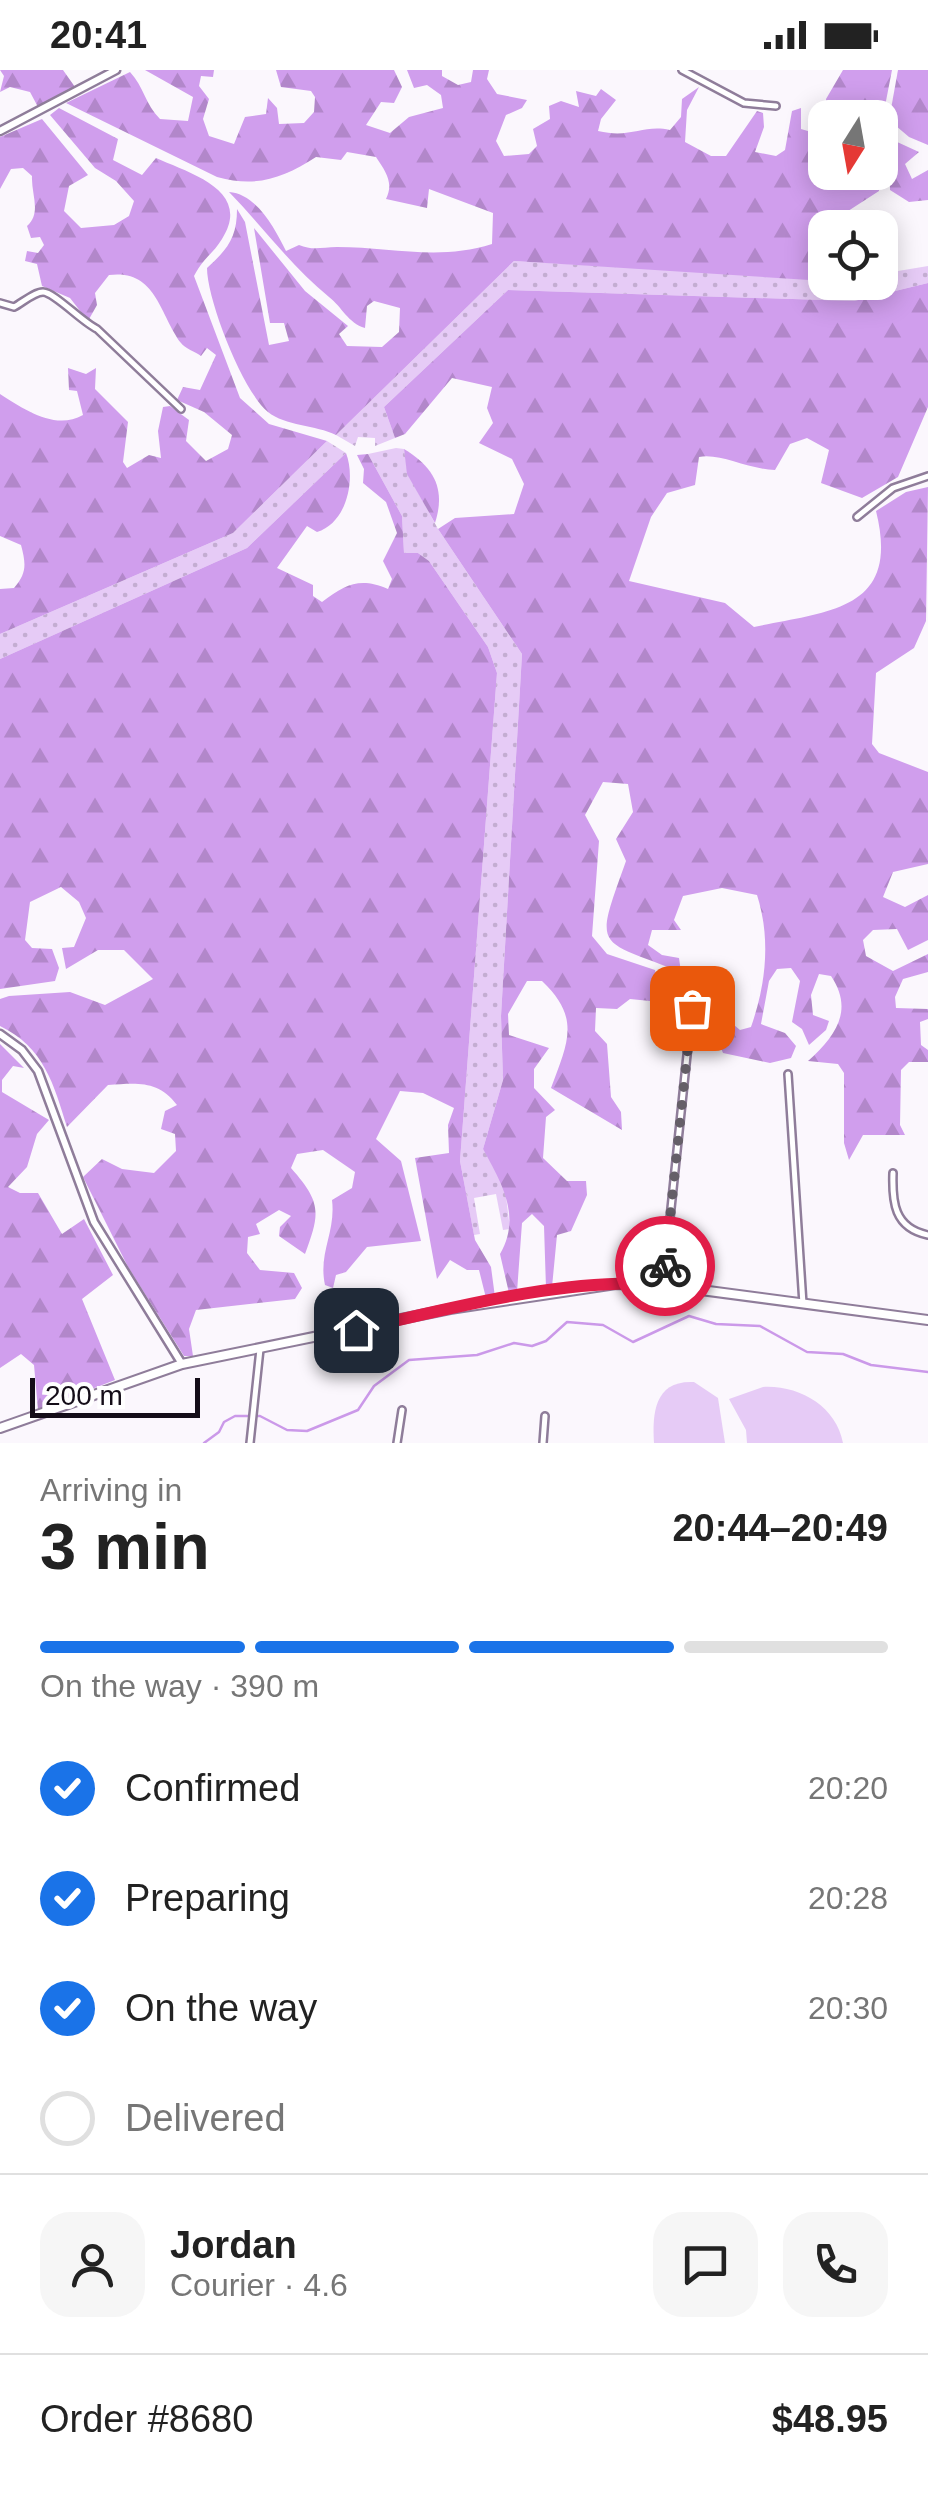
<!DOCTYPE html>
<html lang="en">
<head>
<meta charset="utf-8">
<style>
	:root { --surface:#fff; --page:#f6f6f6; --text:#222; --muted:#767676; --line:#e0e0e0; --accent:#1a73e8 }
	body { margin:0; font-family:Arial,sans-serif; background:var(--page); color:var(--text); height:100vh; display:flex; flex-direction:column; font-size:38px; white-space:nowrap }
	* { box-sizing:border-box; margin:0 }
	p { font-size:32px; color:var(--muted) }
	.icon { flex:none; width:55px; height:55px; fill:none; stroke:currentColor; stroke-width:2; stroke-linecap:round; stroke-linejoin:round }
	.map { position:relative; height:1373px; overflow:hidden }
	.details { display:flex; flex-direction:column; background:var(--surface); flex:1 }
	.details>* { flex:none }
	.needle { width:65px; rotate:191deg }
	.fabs { position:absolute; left:808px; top:30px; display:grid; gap:20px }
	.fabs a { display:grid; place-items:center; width:90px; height:90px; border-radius:20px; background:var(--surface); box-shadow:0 5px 25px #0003; font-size:50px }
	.scale { position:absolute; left:30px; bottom:25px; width:170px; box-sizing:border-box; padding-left:10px; border:5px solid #140d18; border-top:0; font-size:28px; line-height:35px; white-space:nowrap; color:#140d18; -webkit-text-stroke:8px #fff; paint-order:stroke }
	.pin { position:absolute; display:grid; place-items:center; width:85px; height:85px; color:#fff; margin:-42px; border-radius:20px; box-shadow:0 5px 15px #0006 }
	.courier { position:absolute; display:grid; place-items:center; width:100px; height:100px; margin:-50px; border:8px solid #e11d48; border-radius:50%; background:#fff; color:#222; box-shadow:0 2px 12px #0007 }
	.head em { font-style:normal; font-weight:800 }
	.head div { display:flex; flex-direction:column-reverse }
	.head { display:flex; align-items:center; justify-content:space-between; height:170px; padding:0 40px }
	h1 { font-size:65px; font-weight:800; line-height:75px }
	.bar { display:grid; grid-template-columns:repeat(4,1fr); gap:15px 10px; align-content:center; height:120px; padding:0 40px }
	.bar i { height:12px; border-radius:8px; background:var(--line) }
	.bar .active { background:var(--accent) }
	.bar p { grid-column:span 4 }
	.line { display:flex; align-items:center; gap:25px; padding:0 40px; border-top:2px solid var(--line) }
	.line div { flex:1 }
	.round { display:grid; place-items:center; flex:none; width:105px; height:105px; border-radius:30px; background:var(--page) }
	ol { padding:0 40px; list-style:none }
	li { display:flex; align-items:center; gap:30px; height:110px }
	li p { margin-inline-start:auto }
	li .icon { padding:10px; border-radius:50%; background:var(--accent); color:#fff; stroke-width:4 }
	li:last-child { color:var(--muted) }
	li i { width:55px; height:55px; border:5px solid var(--line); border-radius:50% }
	.status { display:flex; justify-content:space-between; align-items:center; height:70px; padding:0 50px; background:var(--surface); direction:ltr }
	.status svg { height:28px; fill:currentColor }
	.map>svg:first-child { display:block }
	.grass { fill:url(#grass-dots) }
	.forest { fill:url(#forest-firs) }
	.pitch { fill:#e6cbf6 }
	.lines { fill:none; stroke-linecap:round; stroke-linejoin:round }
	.stream { stroke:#cb99e9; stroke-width:2.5 }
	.minor-casing { stroke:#8f7d9a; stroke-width:10 }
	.tertiary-casing { stroke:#8f7d9a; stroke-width:11 }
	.secondary-casing { stroke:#8f7d9a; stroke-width:12 }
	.minor { stroke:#fff; stroke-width:5 }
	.tertiary { stroke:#fff; stroke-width:6 }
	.secondary { stroke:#fff; stroke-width:8 }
	.done { stroke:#655f68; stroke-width:10; stroke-dasharray:0 18 }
	.route { stroke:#e11d48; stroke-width:12 }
</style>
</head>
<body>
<div class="status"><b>20:41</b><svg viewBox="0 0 49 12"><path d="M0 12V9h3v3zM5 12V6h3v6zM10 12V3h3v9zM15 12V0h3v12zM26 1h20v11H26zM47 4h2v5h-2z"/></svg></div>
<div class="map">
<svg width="928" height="1373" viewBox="0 0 928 1373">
	<defs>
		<pattern id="grass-dots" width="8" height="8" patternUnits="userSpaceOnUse" patternTransform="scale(2.5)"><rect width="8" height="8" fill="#e6cbf6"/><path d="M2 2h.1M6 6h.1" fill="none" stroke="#c4add2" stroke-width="1.8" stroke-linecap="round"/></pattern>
		<pattern id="forest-firs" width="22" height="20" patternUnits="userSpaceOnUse" patternTransform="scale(2.5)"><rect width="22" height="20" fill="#d09eed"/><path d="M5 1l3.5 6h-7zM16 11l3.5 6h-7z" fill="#b287ca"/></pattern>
	</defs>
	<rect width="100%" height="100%" fill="#fbf7fd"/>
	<!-- grass -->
	<g class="grass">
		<polygon points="514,191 880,212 880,204 928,196 928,213 854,231 508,220 384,337 395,368 375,376 375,368 358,367 355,376 336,365"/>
		<polygon points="327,371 346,383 247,478 0,589 0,564 233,463"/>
		<polygon points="396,378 404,379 408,404 438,459 522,584 501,946 503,1010 483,1079 504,1110 510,1159 503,1160 496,1124 474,1128 480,1164 474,1165 460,1091 497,603 488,577 429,491 418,483 404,483 402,446 368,384"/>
	</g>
	<!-- forest -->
	<g class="forest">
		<polygon points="0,0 63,0 75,17 38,37 30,22 10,17 0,22 4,6"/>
		<path d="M145,0H214L213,7L201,6L199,16L209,29L203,49L209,66L234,74L245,47L266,44L268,28L277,38L279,54L304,53L314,42L315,27L311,21L281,17L276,0H394L402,17L394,33L381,32L366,55L390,63L409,47L443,38L441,25L427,15L414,18L407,0H442V6L458,15L471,12L473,0H489L487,9L497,24L527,30L522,38L506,45L496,71L504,86L529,84L537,76L533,59L550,49L549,36L561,31L579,37L576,21L596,26L601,19L616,30L601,49L598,61C631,69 643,54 670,60L681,47L682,29L699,17L687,40L685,72L711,86H726L757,41L763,43L764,57L755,82L776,86L785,80L792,41L801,38V59L825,66V102H880V88L879,121L845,143L838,157L825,158V211L514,191L336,365C316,355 285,356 268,342C243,322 207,230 207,198C228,179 237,167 237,139L245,152L269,275L289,271L284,253H270L254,158L305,221L348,256L339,264L347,276L382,277L399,262L400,238L374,231L367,236L365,258C348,253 342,237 329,227C291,196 263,157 229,122C257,124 275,159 286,181L299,175C313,181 322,177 337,177C391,177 439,191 492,174L493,143L429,119L427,138L386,129C394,113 386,102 376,87L347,82L341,90L316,87C283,108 257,118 217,107L66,33L130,2C144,17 145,34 160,49L188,51L193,27Z"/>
		<polygon points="843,0 892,0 880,62 880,48 828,47 826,29"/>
		<polygon points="898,0 928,0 928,75 909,67 889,50"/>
		<path d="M59,38L118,69L113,90L142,105L156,88C189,103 253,120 222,169C213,184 204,187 194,206L240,328L269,354L327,371L233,463L0,564V519L14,518C27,503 26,494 21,475L0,466V324C24,339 55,361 83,345L77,321L69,320L68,298L86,304L96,298L95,319L128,352L123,392L127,398L149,385L161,388L158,361L163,337L170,336L189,350L186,371L206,391L228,379L232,365L204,342L177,330L183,317L200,320L216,285L207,278L201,286C196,282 184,278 181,273C159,243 156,199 109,205L95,223L97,235L88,251L70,228L42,216L37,194L25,191L27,181L38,183L44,175L40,167L31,168L27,156C42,143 31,124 32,106L23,98L11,99L0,119V67L42,49L88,105L69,116L64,141L81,158L114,155L129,146L134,131L116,111L95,98L50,45Z"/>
		<polygon points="889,62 895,71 919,82 905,94 912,109 928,100 928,130 909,132 890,120"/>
		<path d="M928,213V337L898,407L862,428L821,413L829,380L807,368L790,374L775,400C746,399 721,383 699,387L695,415L667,423L651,447L629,511L725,533L754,557C829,541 901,541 876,441L906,422L928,417L926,551L914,578L876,603L872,674L879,683L928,702V794L893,802L883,827L905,837L928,825V870L908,880L897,859L873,860L863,870L866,886L893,901L928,884V902L903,909L895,927L896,938L928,939V949L920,952L921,975L928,980V992H909L901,1000L900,1055L905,1065H863L849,1090L844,1073V1003L838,994L808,991C836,966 854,940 831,906L819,904L811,925L813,945L829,951L826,960L809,975L802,959L792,952L800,911L791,898L777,899L769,911L761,954L785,963L796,976L791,988L770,993L723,983L714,961L715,927L706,920L715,913L723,915L728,950L740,960L751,957C766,914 771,869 757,825L722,818L683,826L674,850L681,860H652L648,875L662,885L679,888L681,902C595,868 594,881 626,791L616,769L633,742L628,714L603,712L585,745L599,771L592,866L607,884L655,900L659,919L650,931L630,929L617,939L596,938L595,961L607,974L611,1027L621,1042L622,1060L551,1018C568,972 581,948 542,911H527L508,944L509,965L549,978L534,999V1018L555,1040L546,1047L543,1088L567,1111H586L587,1125L571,1161L557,1165L552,1217L546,1218L544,1156L532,1144L522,1153L517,1222L509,1223L500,1184C522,1146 501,1112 483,1079L503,1010L501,946L522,584L438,459L455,448L514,444L524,414L512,389L479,373L493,353L487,338L492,317L452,308L405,364L395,368L384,337L508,220L854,231Z"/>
		<path d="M404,379C434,397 446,419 435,453L407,404Z"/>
		<path d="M346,383C356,409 347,453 317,462L307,456L277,498L313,515V526L322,532C346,514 360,507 388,519L392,509L383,491L397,463L386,432L363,413L364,399L357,385L368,384L402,446L404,483H418L429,491L488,577L497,603L460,1091L475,1170L491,1197L495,1227L486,1228L479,1200H467L450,1190L437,1209L415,1088L449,1083L448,1055L454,1038L423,1023L400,1021L376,1069L401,1091L421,1171L367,1177L346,1202L336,1205L333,1218L325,1215C318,1183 336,1162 332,1130L352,1118L355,1102L323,1080L297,1084L291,1098C322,1133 320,1143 305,1184L279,1166L280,1157L291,1146L279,1140L256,1154L260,1164L248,1167L247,1183L260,1200L294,1203L302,1218L295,1229L196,1240L189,1259L193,1286H184L128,1197L83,1107L102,1089L122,1099L154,1103L176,1081L175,1064L161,1059L165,1041L177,1035C158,1010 137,1013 108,1015L67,1057C54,1015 44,977 0,956V929L9,926L70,922L105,935L153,909L124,880H98L66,899L62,878L74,877L86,848L79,832L61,817L30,832L25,870L32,878L52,879L59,898L55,911L0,919V589L247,478Z"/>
		<polygon points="0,974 24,998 13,996 2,1010 2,1022 49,1050 37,1064 27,1097 8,1117 20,1123 38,1123 62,1164 84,1149 113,1205 82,1229 115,1310 38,1340 34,1295 21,1284 0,1298"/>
	</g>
	<!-- pitch -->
	<g class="pitch">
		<path d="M694,1312L718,1328L725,1373H654C652,1342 655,1310 694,1312Z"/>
		<path d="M763,1317C799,1315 836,1336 843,1373H747L746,1360L729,1329Z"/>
	</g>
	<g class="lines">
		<!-- stream -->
		<polyline class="stream" points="204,1373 219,1362 224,1352 235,1346 260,1346 287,1360 307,1361 358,1340 374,1316 409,1290 477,1285 514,1273 532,1276 546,1271 567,1252 603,1255 633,1272 689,1246 716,1254 760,1256 807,1282 843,1284 871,1295 928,1302"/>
		<!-- minor casing -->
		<g class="minor-casing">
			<g id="minor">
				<polyline points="682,0 744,33 776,36"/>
				<path d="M0,233L14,237C22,233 34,222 43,222C54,222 82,252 97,259L181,339"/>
				<polyline points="857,447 893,418 928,406"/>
				<polyline points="788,1004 803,1234"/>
				<path d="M893,1103C892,1132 894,1158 928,1165"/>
				<polyline points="663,1215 694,918"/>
				<polyline points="250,1373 260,1279"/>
				<polyline points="397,1373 402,1340"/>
				<polyline points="543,1373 545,1346"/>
			</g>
		</g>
		<!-- tertiary casing -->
		<g class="tertiary-casing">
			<g id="tertiary">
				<polyline points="0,61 116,0"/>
				<polyline points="0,964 22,980 38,1001 94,1152 182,1294"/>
			</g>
		</g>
		<!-- secondary casing -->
		<g class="secondary-casing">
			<polyline id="secondary" points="0,1358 182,1294 450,1239 616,1214 663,1215 928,1250"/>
		</g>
		<!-- minor -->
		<use href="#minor" class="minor"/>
		<!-- tertiary -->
		<use href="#tertiary" class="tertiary"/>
		<!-- secondary -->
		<use href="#secondary" class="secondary"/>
	</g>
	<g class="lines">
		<!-- done -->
		<polyline class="done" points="665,1196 692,938"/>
		<!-- route -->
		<path class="route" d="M356,1260C446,1239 572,1206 663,1215L665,1196"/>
	</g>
</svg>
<div class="fabs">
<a><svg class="needle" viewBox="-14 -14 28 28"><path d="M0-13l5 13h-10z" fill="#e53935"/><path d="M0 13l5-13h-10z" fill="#767676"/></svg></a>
<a><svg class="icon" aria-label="locate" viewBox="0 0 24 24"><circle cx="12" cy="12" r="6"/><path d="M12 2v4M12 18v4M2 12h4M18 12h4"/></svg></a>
</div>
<div class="scale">200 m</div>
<div class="pin" style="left:692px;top:938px;background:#ea580c"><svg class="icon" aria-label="bag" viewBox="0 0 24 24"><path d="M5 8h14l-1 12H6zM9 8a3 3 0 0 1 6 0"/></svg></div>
<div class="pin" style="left:356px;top:1260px;background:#1f2937"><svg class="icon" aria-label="home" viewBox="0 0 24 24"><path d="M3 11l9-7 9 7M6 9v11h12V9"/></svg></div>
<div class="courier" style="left:665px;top:1196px"><svg class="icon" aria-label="bike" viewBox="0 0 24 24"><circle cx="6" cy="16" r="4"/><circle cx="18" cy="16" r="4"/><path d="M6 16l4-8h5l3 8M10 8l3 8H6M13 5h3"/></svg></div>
</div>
<section class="details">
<div class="head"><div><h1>3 min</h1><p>Arriving in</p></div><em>20:44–20:49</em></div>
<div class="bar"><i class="active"></i><i class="active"></i><i class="active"></i><i></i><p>On the way · 390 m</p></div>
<ol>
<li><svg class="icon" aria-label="check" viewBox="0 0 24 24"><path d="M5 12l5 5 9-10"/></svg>Confirmed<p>20:20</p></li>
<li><svg class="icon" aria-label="check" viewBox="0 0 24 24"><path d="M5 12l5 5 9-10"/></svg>Preparing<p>20:28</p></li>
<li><svg class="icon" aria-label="check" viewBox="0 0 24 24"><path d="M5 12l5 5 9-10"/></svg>On the way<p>20:30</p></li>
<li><i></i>Delivered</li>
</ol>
<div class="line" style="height:180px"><a class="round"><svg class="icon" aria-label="person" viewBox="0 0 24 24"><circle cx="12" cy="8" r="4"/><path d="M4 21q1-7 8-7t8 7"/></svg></a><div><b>Jordan</b><p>Courier · 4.6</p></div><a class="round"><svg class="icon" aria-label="chat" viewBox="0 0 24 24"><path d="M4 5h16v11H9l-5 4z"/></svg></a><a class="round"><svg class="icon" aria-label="phone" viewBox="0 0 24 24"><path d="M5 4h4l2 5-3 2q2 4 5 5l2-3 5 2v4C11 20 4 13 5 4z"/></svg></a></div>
<div class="line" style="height:130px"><div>Order #8680</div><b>$48.95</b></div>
</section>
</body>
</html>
